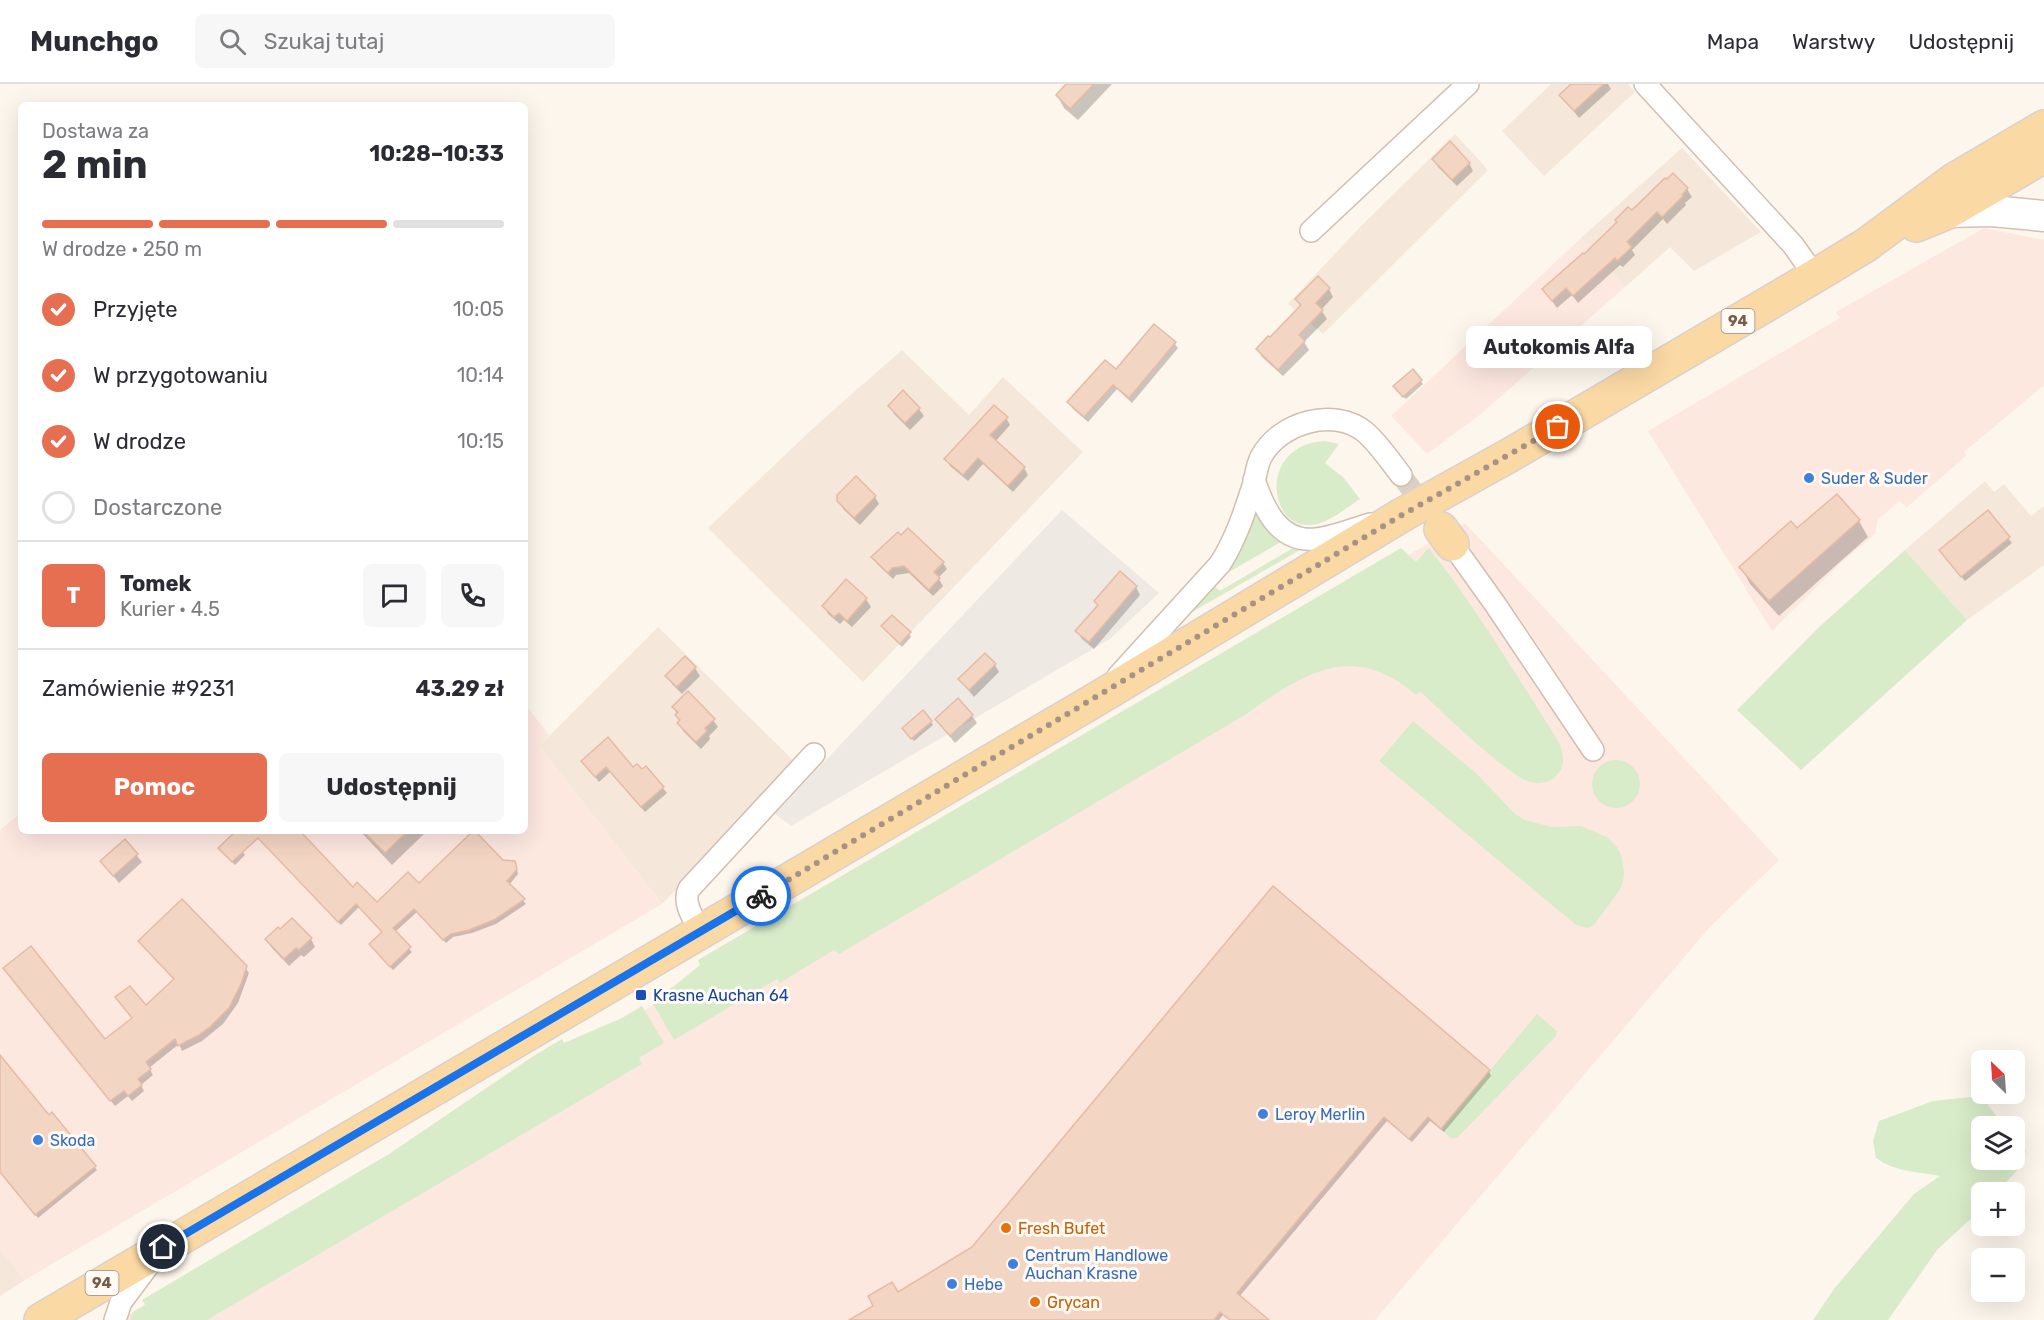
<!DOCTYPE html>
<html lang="pl">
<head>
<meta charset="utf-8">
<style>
	:root { --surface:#fff; --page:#f7f7f7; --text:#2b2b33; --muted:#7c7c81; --line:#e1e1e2; --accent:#e76f51 }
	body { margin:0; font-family:Rubik,sans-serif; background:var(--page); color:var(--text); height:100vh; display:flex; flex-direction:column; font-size:22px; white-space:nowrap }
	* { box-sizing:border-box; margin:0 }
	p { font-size:20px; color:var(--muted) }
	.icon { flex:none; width:33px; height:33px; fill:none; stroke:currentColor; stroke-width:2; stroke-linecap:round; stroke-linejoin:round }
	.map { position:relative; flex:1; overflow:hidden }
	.drawer { position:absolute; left:18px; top:18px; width:510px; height:732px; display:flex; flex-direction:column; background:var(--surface); border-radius:9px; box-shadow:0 6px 24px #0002 }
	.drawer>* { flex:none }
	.needle { width:39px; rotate:335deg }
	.controls { position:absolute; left:1971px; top:966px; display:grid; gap:12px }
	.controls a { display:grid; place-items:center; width:54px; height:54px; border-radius:9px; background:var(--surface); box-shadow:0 6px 24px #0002; font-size:30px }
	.pin { position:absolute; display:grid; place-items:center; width:51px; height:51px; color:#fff; margin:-26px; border:3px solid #fff; border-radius:50%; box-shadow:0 2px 6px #0007 }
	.courier { position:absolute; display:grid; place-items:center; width:60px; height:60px; margin:-30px; border:4px solid #1a73e8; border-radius:50%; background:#fff; color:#222; box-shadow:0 2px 8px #0007 }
	.bubble { position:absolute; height:42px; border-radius:9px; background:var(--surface); box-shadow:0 6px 24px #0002; font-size:20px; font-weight:700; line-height:42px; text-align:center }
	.headline em { font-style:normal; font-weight:700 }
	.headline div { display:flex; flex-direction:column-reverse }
	.headline { display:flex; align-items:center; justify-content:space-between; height:102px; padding:0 24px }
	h1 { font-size:39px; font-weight:700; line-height:45px }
	.bar { display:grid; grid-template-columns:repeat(4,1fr); gap:9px 6px; align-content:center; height:72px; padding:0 24px }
	.bar i { height:8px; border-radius:4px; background:var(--line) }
	.bar .current { background:var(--accent) }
	.bar p { grid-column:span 4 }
	.line { display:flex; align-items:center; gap:15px; padding:0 24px; border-top:2px solid var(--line) }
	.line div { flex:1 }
	.round { display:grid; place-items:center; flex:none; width:63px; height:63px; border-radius:9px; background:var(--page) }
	ol { padding:0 24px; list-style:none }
	li { display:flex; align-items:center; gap:18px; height:66px }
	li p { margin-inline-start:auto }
	li .icon { padding:6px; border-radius:50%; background:var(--accent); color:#fff; stroke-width:4 }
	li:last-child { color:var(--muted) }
	li i { width:33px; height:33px; border:3px solid var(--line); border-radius:50% }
	.button { display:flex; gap:12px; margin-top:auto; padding:12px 24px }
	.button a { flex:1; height:69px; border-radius:9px; background:var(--accent); color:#fff; font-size:24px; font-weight:700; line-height:69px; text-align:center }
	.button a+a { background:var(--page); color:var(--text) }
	header { display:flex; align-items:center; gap:36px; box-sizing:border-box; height:84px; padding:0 30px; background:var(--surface); border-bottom:2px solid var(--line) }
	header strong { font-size:28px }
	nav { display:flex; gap:33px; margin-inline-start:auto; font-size:21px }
	.search { width:420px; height:54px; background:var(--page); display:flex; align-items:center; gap:15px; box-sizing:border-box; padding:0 21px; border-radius:9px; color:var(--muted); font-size:22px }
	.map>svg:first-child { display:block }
	.residential { fill:#f5e8da }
	.commercial { fill:#fde8e0 }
	.industrial { fill:#efe9e4 }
	.green { fill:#d8ecc9 }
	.shadow { fill:#0003 }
	.building { fill:#f3d5c3; stroke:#e6bba3; stroke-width:1.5 }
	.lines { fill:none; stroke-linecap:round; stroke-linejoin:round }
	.street-tunnel { stroke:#dcd0c4; stroke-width:21; stroke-dasharray:21 10; stroke-linecap:butt }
	.street-casing { stroke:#d1beb0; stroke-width:24 }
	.secondary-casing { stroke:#d6c0b0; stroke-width:33 }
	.primary-casing { stroke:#dad1cd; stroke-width:36 }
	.street { stroke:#fff; stroke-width:21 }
	.secondary { stroke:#fff; stroke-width:30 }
	.primary { stroke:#fbd9a5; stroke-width:33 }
	.done { stroke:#a89285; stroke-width:6; stroke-dasharray:0 10.8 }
	.route { stroke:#1a73e8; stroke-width:8 }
	.shop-dot { fill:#3f7fe0; stroke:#fffaf3; stroke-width:2 }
	.transit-dot { fill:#1a4fb4; stroke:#fffaf3; stroke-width:2 }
	.food-dot { fill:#e8710a; stroke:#fffaf3; stroke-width:2 }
	.labels { text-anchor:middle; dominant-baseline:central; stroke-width:6; stroke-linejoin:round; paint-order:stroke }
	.shield { fill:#fffaf3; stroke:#a28b7f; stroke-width:1.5 }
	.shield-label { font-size:15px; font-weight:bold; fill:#7a5c4d }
	.shop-label { font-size:16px; fill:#366cbe; stroke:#fffaf3; text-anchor:start }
	.transit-label { font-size:16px; fill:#164399; stroke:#fffaf3; text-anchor:start }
	.food-label { font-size:16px; fill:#c56008; stroke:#fffaf3; text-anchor:start }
</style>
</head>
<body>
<header>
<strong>Munchgo</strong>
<div class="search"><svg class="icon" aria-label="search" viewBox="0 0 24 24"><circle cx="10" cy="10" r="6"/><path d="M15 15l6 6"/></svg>Szukaj tutaj</div>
<nav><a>Mapa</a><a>Warstwy</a><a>Udostępnij</a></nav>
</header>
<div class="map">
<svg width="2044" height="1236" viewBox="0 0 2044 1236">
	<rect width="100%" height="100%" fill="#fdf6ec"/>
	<!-- residential -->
	<g class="residential">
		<polygon points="1551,0 1628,0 1635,8 1544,92 1502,47"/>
		<polygon points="1455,50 1488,86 1323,250 1288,220 1361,142"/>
		<polygon points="1682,64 1761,148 1694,187 1670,163 1625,203 1581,154"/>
		<polygon points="902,266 969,331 1003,293 1083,368 863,598 708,444 821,337"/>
		<polygon points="1985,397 1994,408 2004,400 2031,432 2044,422 2044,481 1967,536 1905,466"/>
		<polygon points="658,543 798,681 662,820 539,662"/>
		<polygon points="0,1165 25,1196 0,1212"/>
	</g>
	<!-- commercial -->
	<g class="commercial">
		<polygon points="1984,144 2044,156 2044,301 1964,368 1967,371 1906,424 1900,417 1878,435 1875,450 1844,476 1772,547 1648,347 1840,234 1836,228"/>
		<polygon points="1581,154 1625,203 1481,330 1427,370 1391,332"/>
		<polygon points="1465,439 1779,776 1709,844 1375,1236 119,1236 618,942 1289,538"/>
		<polygon points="525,620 549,651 539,662 662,820 25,1196 0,1165 0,746 21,729 21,747 525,747"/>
	</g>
	<!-- industrial -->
	<polygon class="industrial" points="1062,426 1159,509 1110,555 791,742 775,730"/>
	<!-- green -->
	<g class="green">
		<path d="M1325,357L1339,360L1325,379L1343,393L1360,415C1346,424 1328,440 1310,441C1267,444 1259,360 1325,357Z"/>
		<path d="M1253,421L1263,441L1281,458L1220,493C1241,467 1246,453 1253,421Z"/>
		<polygon points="1293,464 1300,466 1187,531 1212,501 1220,507"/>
		<path d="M1401,464L1416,478L1429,464L1457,501L1493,554L1559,658C1564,670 1566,682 1556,692C1550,699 1539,700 1530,698C1510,692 1464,648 1447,633C1438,624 1429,616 1420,607L1416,611C1352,556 1303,590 1245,631L839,870L834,866L780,899L777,895L674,956L651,916L674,902L700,881L698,876Z"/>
		<polygon points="1905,466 1967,536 1801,686 1737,626 1818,544"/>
		<polygon points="1413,637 1476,689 1515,730 1525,736 1552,743 1581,742 1607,753 1617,763 1622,773 1624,789 1623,798 1619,807 1594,841 1587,844 1576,841 1379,677"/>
		<circle cx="1616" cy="700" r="24"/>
		<polygon points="642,922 664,959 639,974 642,980 207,1236 130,1236 133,1228 145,1221 142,1216 389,1070 535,971 562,955 564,959 622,934"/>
		<polygon points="1537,930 1557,947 1556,952 1457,1054 1450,1054 1441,1045"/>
		<path d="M1981,1012L2004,1042H1982V1076H2014L2015,1054L2026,1066L2024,1079L1997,1108H1982L1981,1125L1937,1166L1888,1236H1813L1834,1205L1914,1110L1940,1092C1917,1087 1897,1089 1876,1074L1873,1057L1879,1037L1933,1017Z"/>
	</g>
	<!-- shadow -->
	<g class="shadow">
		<polygon points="1068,0 1112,0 1078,36 1064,24 1057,11"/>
		<polygon points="1573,0 1608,0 1611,5 1579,34 1561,11"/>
		<polygon points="1434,75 1469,79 1473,87 1457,102 1438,83"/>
		<polygon points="1673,91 1687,105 1692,113 1685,119 1686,121 1667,140 1663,135 1632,166 1635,171 1623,183 1620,181 1578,219 1572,211 1557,224 1544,206"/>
		<polygon points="1318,194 1329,205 1333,213 1321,226 1327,235 1304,258 1309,266 1283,292 1262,273 1258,265 1270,255 1301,223 1297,216"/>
		<polygon points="1174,259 1178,264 1132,319 1117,305 1088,338 1072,324 1069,318 1116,288"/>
		<polygon points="1413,287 1423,300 1406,315 1397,306"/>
		<polygon points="890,322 919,325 924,332 910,346 894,330"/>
		<polygon points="1006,334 1010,341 995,358 1024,384 1028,391 1013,408 983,380 968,397 950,382 946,375"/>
		<polygon points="875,413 879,420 860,441 843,425 839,416"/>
		<polygon points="1859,437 1868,453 1779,532 1750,500 1741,483 1797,447"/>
		<polygon points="2008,454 2012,459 1965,497 1944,472"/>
		<polygon points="873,473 943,479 947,485 938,494 943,502 933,512 909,489 896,491 893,495 877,480"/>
		<polygon points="846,497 866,515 871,523 852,543 844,536 840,540 828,530 824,522"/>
		<polygon points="1136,503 1140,511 1094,565 1082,555 1077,547 1098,522 1095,517"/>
		<polygon points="883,543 909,549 911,553 902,563"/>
		<polygon points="685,574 695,584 700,592 682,610 672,600 667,592"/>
		<polygon points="995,581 999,588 974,613 960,596"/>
		<polygon points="674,623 713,636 718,643 709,652 710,655 701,665 683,647"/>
		<polygon points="972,632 977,639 955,659 936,635"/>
		<polygon points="931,638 933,641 914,657 906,648"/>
		<polygon points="583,678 641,687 646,684 667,709 645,728 610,688 599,698"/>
		<polygon points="252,747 298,747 353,805 376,821 418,801 502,778 516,782 518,790 509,801 526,820 496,840 472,849 453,853 446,859 417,828 395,848 412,868 393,886 373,864 383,849 359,823 341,841"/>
		<polygon points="360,747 427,747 392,781"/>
		<polygon points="125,757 142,778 119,799 102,778"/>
		<polygon points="222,768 243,768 245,771 235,781"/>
		<polygon points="311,855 315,863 304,873 301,871 289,882 271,863 267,856"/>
		<polygon points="140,858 245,883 249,889 238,919 223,940 202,957 182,967 179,960 149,984 153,991 141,1001 144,1007 132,1017 128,1012 115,1022 8,890 105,957 146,924 175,896"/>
		<polygon points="0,973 49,1033 52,1030 97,1086 38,1134 0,1087"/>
		<polygon points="1489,987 1491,992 1444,1048 1430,1037 1412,1058 1387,1037 1239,1213 1264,1236 1229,1236 1223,1231 1219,1236 852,1236 898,1210"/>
	</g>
	<!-- building -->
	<g class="building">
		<polygon points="1066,0 1094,0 1070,25 1056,11"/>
		<polygon points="1571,0 1604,0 1574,27 1559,11"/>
		<polygon points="1450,57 1470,79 1452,96 1432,75"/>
		<polygon points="1673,89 1688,104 1682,111 1683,112 1662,133 1657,128 1627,158 1632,163 1617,177 1615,174 1573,212 1566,204 1552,217 1542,205 1583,169 1584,170 1617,138 1615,136 1628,123 1632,126 1665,94 1667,95"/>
		<polygon points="1318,192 1330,204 1316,219 1323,226 1299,251 1305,257 1278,286 1256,265 1268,252 1270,253 1301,221 1295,215"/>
		<polygon points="1154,240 1176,258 1129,314 1113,301 1084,333 1067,318 1105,276 1116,285"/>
		<polygon points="1413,285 1422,296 1403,313 1393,302"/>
		<polygon points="903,306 920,324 905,339 888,322"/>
		<polygon points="994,321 1008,333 990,351 1025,383 1008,402 978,374 963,391 944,375"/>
		<polygon points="856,392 876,412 854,434 837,417 837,411"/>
		<polygon points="1837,410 1860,436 1769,517 1739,483 1791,437 1797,444"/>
		<polygon points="1988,426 2010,453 1961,493 1939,466"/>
		<polygon points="908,444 944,478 934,488 940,494 929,506 904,482 892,484 888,489 871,473 898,448 901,451"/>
		<polygon points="1120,487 1137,502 1089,558 1075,547 1098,521 1094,517"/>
		<polygon points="846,495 867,514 847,537 839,529 834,533 822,522"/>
		<polygon points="892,531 911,548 900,560 881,542"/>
		<polygon points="985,569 996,580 969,606 958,595"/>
		<polygon points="685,572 696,583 677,603 665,592"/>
		<polygon points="688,607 715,635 705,644 707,647 696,658 677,639 680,636 675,631 678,628 672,623"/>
		<polygon points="958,614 973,631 950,652 935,635"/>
		<polygon points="923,626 932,637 911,655 902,644"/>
		<polygon points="608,653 633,683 637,680 642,685 646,682 664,703 641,723 606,683 595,693 581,677"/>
		<polygon points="236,747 300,747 353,803 357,798 377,818 408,788 419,799 473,747 475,747 503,776 515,777 517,785 507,797 525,815 494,836 469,846 451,850 443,856 414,825 393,844 411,863 390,883 369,860 382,848 356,820 338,838 258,754 232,778 218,764"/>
		<polygon points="363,747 408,747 385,769"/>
		<polygon points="125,755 138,770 113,792 100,777"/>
		<polygon points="1273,802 1490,986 1441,1045 1428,1033 1409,1055 1384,1033 1237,1209 1269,1236 1230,1236 1220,1228 1214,1236 849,1236 873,1222 868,1212 892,1198 898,1208 972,1163"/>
		<polygon points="182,815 247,882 241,900 229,924 210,943 199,951 178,962 175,955 146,978 151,985 138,995 142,1001 128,1012 124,1007 110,1017 3,884 31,862 105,955 132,934 115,913 130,902 146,921 174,895 138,857"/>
		<polygon points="292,834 312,854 299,866 296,864 284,875 265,855 278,843 280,845"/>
		<polygon points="0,971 49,1031 52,1028 96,1082 35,1131 0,1088"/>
	</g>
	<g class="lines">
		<!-- street-tunnel -->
		<polyline class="street-tunnel" points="1401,391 1429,429"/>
		<!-- street casing -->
		<g class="street-casing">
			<g id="street">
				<polyline points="1645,0 1793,161 1815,192"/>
				<polyline points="1311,147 1468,0"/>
				<path d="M1254,396C1264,425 1279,459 1316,455C1334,453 1353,445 1370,440"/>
				<polyline points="1452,460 1495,520 1593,666"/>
				<path d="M1118,592L1220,480C1236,455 1245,427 1254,399C1256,390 1257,381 1261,373C1280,338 1334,323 1365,348C1379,360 1390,377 1401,391"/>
				<path d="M701,848C694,835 682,819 689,805L814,670"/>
				<polyline points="115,1236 121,1218 151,1178"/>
			</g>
		</g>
		<!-- secondary casing -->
		<g class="secondary-casing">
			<polyline id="secondary" points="1948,128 1992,127 2044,132"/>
		</g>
		<!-- primary casing -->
		<g class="primary-casing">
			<g id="primary">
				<polyline points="1916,141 1948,128 2044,72"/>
				<polyline points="1441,445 1452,460"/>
				<polyline points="41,1236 1100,613 1402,431 1510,371 1815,192 1866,161 1954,96 2044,43"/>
			</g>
		</g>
		<!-- street -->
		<use href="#street" class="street"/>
		<!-- secondary -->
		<use href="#secondary" class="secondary"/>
		<!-- primary -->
		<use href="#primary" class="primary"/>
	</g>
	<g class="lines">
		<!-- done -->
		<polyline class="done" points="761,812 1402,431 1558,343"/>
		<!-- route -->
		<polyline class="route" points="163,1163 761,812"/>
	</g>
	<!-- markers -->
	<g class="shop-dot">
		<circle cx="1809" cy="394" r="6"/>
		<circle cx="1263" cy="1030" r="6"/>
		<circle cx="38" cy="1056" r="6"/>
		<circle cx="1013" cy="1180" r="6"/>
		<circle cx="952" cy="1200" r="6"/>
	</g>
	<rect class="transit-dot" x="635" y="905" width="12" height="12" rx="3"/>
	<g class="food-dot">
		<circle cx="1006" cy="1144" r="6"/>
		<circle cx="1035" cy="1218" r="6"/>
	</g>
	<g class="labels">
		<!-- shield labels -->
		<g class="shield">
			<rect x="1721.5" y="225" width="33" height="24" rx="4.5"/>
			<rect x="85.5" y="1187" width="33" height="24" rx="4.5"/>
		</g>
		<g class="shield-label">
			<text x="1738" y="237">94</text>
			<text x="102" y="1199">94</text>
		</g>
		<!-- shop labels -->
		<g class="shop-label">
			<text x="1821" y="394">Suder &amp; Suder</text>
			<text x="1275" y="1030">Leroy Merlin</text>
			<text x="50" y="1056">Skoda</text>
			<text x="1025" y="1171">Centrum Handlowe<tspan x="1025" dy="18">Auchan Krasne</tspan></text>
			<text x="964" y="1200">Hebe</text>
		</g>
		<!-- transit labels -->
		<g class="transit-label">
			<text x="653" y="911">Krasne Auchan 64</text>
		</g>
		<!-- food labels -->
		<g class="food-label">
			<text x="1018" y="1144">Fresh Bufet</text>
			<text x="1047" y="1218">Grycan</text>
		</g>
	</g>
</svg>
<div class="controls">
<a><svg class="needle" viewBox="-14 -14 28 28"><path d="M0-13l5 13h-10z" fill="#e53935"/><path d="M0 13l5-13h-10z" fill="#7c7c81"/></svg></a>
<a><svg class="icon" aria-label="layers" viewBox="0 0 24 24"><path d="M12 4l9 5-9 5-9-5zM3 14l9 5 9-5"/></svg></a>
<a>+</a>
<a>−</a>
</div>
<div class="pin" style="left:1558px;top:343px;background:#ea580c"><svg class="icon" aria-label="bag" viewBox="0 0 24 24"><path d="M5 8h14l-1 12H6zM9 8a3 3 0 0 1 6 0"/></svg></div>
<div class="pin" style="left:163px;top:1163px;background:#1f2937"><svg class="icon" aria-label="home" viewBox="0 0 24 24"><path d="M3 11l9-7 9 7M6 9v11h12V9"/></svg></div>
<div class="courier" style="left:761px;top:812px"><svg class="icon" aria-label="bike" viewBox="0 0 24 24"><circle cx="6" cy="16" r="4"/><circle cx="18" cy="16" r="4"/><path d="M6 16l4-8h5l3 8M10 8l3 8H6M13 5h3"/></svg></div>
<div class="bubble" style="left:1466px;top:242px;width:186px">Autokomis Alfa</div>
<section class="drawer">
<div class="headline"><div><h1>2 min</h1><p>Dostawa za</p></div><em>10:28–10:33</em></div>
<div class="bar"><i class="current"></i><i class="current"></i><i class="current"></i><i></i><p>W drodze · 250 m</p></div>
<ol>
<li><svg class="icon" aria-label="check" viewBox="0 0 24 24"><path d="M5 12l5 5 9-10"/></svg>Przyjęte<p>10:05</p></li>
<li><svg class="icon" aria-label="check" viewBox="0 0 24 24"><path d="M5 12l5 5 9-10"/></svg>W przygotowaniu<p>10:14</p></li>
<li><svg class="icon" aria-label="check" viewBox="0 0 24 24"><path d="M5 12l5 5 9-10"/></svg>W drodze<p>10:15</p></li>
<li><i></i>Dostarczone</li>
</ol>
<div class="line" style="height:108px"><b class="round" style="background:var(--accent);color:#fff">T</b><div><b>Tomek</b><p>Kurier · 4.5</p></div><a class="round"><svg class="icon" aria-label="chat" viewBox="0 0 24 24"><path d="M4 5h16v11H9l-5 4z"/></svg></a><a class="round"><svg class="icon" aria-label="phone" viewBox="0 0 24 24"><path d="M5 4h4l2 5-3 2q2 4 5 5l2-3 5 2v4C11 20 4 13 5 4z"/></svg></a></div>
<div class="line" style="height:78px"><div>Zamówienie #9231</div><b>43.29 zł</b></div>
<div class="button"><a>Pomoc</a><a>Udostępnij</a></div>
</section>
</div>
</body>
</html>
